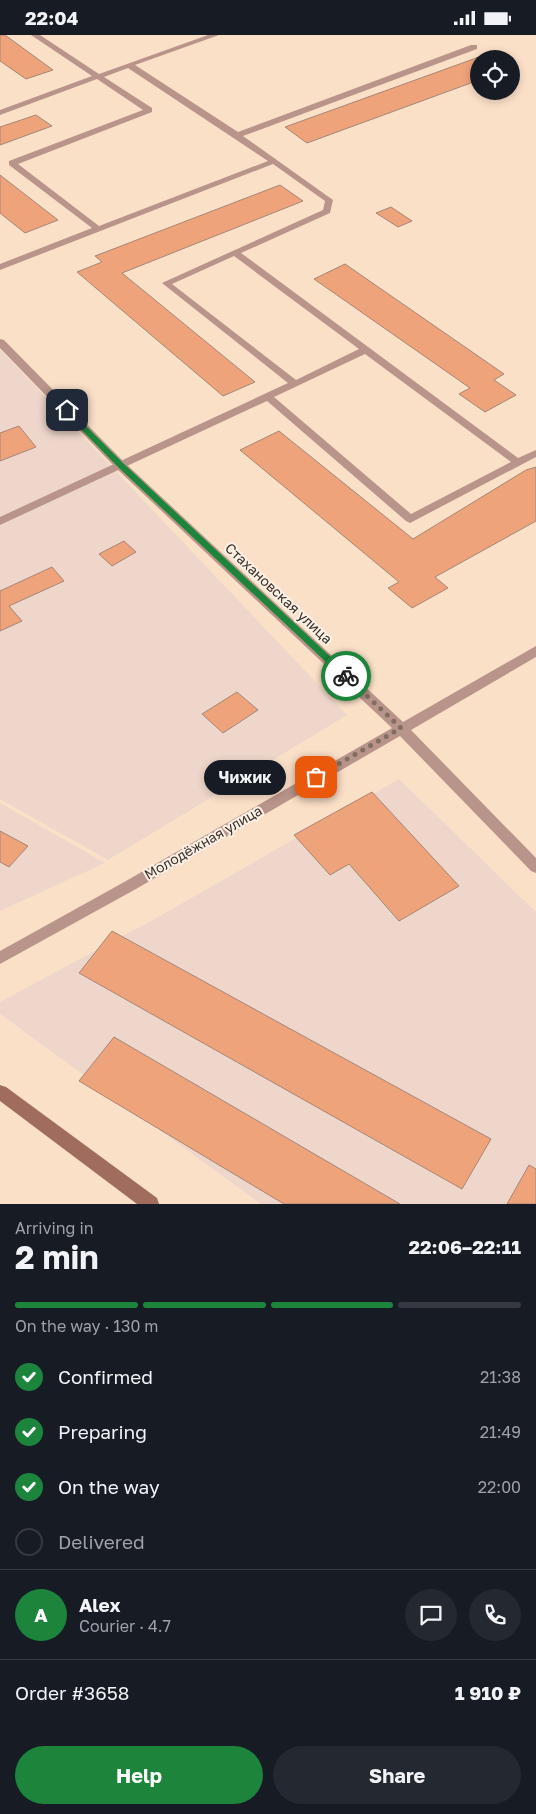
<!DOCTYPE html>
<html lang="en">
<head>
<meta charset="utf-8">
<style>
	:root { --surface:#171b24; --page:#242831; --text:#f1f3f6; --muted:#9ea1a6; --line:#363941; --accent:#1c853b }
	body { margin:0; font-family:"Golos Text",sans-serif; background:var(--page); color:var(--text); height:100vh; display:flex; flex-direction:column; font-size:19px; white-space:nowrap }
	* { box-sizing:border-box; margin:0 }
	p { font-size:16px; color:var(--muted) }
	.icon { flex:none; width:28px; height:28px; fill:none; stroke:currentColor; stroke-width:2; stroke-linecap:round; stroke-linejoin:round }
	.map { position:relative; height:1169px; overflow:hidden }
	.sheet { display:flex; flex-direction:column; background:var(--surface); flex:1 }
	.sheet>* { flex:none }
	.buttons { position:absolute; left:470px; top:15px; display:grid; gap:10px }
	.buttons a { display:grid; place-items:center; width:50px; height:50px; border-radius:50%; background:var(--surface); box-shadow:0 2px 8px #0003; font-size:25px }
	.pin { position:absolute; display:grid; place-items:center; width:42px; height:42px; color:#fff; margin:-21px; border-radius:10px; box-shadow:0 2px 8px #0006 }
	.courier { position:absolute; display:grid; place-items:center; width:50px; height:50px; margin:-25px; border:4px solid #1c853b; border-radius:50%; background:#fff; color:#222; box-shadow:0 1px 6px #0007 }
	.bubble { position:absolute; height:35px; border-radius:18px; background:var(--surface); box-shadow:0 2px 8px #0003; font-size:16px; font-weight:700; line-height:35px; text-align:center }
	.summary em { font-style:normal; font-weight:700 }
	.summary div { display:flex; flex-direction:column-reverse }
	.summary { display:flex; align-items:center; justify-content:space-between; height:85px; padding:0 15px }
	h1 { font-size:32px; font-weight:700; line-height:38px }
	.bar { display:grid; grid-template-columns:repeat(4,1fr); gap:8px 5px; align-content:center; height:60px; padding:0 15px }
	.bar i { height:6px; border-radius:4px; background:var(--line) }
	.bar .current { background:var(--accent) }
	.bar p { grid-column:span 4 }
	.line { display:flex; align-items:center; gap:12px; padding:0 15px; border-top:1px solid var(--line) }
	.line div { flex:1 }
	.round { display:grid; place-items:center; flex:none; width:52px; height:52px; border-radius:26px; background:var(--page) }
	ol { padding:0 15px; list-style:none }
	li { display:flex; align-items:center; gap:15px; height:55px }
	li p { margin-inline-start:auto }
	li .icon { padding:5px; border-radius:50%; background:var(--accent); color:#fff; stroke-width:4 }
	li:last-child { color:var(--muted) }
	li i { width:28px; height:28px; border:2px solid var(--line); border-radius:50% }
	.action { display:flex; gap:10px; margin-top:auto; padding:10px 15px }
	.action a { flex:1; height:58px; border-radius:30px; background:var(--accent); color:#fff; font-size:20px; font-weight:700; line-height:58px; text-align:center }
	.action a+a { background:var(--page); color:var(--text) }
	.status { display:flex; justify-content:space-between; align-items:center; height:35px; padding:0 25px; background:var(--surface); direction:ltr }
	.status svg { height:14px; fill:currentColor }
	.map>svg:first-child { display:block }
	.industrial { fill:#eed6cb }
	.building { fill:#eea37b; stroke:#a58676 }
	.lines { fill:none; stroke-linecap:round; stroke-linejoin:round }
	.service { fill:#b9948a; fill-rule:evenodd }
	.minor { fill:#b9948a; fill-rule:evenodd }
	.secondary { fill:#a06c5e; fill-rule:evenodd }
	.route { fill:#1c853b }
	.done { stroke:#7f6f60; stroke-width:5; stroke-dasharray:0 9 }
	.labels { text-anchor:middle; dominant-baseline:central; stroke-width:4; stroke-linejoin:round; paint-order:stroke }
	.street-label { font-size:14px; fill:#3c3228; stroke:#fcf1e7 }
</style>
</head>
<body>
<div class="status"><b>22:04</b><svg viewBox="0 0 49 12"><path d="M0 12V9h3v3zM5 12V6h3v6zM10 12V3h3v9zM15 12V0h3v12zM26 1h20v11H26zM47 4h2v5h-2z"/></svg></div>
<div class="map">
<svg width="536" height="1169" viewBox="0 0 536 1169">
	<rect width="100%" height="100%" fill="#fbe0c8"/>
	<!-- industrial -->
	<g class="industrial">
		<polygon points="0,314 347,680 108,825 0,764"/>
		<polygon points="399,744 536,877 536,1169 261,1169 0,979 0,967 160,881"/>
		<polygon points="0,768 105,828 0,876"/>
	</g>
	<!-- building -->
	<g class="building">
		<polygon points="0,0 5,0 53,35 26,44 0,26"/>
		<polygon points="479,22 481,24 479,24 479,45 307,108 285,92"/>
		<polygon points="36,80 52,91 0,110 0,92"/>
		<polygon points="0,140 58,185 25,198 0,178"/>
		<polygon points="280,150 303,166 122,238 255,347 223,361 77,237 102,227 95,221"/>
		<polygon points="391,172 412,186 398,192 376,178"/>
		<polygon points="345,229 504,339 494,345 516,360 485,377 459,359 470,353 314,244"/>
		<polygon points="19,391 36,412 0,426 0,398"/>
		<polygon points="279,396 413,504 526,435 536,432 536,486 435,542 448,553 412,573 388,553 399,547 240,415"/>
		<polygon points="124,506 136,517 112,531 99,519"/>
		<polygon points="52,532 64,546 9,571 22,586 0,596 0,556"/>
		<polygon points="237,657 258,675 223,698 202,679"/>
		<polygon points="372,757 459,851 399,886 349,829 330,840 294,800"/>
		<polygon points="0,796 28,811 9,832 0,827"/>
		<polygon points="112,896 491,1104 462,1154 79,938"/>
		<polygon points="114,1002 400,1169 284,1169 79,1046"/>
		<polygon points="529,1130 536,1134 536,1169 507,1169"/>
	</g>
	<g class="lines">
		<!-- service -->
		<path class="service" d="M31,0H40L99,39L208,0H219L135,30L238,97L471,10H477V14L243,101L333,165L330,178L241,218L518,423L536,415V422L410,488L406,486L267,366L0,490V482L288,348L162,248L323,175L325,166L273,129L0,235V229L92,193L9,130V126L143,75L97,44L0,80V75L92,41ZM128,33L268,126L99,191L18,129L152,77V73L104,42ZM234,221L359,314L296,345L172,249ZM365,319L511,427L411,479L274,362Z"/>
		<!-- minor -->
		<polygon class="minor" points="0,304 4,305 124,427 403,687 536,611 536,622 411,695 536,823 536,838 531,836 400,701 136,854 0,929 0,916 126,846 392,693 116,433 0,313"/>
		<!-- secondary -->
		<polygon class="secondary" points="0,1050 6,1052 157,1163 159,1169 137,1169 0,1066"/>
	</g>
	<!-- route -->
	<polygon class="route" points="64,374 69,374 123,428 349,639 349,643 343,643 118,432 64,377"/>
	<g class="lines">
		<!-- done -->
		<polyline class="done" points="316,742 401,693 346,641"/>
	</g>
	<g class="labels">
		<!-- street labels -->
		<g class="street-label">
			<text transform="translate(279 558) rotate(43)">Стахановская улица</text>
			<text transform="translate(203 807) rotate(-30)">Молодёжная улица</text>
		</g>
	</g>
</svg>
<div class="buttons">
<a><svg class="icon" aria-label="locate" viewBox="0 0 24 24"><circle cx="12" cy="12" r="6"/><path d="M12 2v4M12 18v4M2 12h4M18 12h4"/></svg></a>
</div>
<div class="pin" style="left:316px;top:742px;background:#ea580c"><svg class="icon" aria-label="bag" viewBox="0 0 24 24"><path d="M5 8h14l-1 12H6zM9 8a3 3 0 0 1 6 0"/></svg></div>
<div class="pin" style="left:67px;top:375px;background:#1f2937"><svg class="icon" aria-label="home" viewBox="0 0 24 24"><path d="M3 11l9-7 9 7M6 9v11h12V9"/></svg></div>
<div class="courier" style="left:346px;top:641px"><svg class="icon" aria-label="bike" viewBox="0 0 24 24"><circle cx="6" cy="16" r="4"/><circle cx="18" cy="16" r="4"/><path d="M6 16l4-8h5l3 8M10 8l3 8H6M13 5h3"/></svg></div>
<div class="bubble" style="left:204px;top:725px;width:82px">Чижик</div>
</div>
<section class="sheet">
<div class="summary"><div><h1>2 min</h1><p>Arriving in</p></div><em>22:06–22:11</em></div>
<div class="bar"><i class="current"></i><i class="current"></i><i class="current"></i><i></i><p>On the way · 130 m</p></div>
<ol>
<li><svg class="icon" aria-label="check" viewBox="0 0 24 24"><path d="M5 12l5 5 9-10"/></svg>Confirmed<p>21:38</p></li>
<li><svg class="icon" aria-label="check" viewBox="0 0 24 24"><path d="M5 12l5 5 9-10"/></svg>Preparing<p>21:49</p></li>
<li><svg class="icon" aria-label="check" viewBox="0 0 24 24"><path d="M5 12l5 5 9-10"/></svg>On the way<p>22:00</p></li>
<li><i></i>Delivered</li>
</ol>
<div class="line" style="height:90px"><b class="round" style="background:var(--accent);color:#fff">A</b><div><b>Alex</b><p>Courier · 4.7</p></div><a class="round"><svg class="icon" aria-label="chat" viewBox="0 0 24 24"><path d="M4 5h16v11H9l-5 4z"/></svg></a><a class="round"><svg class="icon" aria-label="phone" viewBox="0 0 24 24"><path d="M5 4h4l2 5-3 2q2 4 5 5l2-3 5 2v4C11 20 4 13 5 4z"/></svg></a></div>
<div class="line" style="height:65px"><div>Order #3658</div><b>1 910 ₽</b></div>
<div class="action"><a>Help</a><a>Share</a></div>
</section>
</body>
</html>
